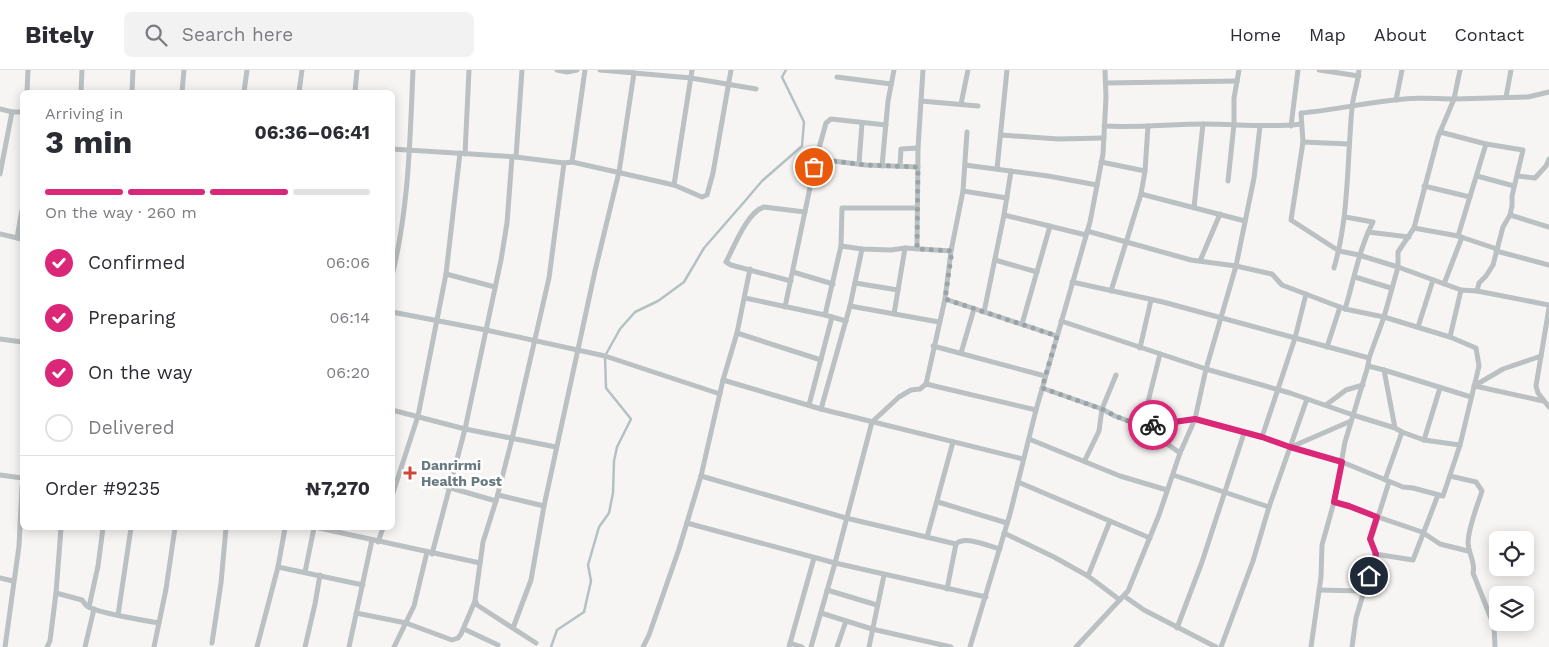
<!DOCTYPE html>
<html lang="en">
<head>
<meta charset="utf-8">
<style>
	:root { --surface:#fff; --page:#f2f2f3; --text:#2b2b33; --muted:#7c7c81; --line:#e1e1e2; --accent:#db2777 }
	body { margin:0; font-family:"Work Sans",sans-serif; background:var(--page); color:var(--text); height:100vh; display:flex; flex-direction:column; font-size:19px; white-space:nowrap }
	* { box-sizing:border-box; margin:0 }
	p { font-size:16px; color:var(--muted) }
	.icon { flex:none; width:28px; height:28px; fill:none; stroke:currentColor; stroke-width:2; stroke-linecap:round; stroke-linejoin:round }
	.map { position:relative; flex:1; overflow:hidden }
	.details { position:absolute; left:20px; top:20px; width:375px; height:440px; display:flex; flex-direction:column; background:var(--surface); border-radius:8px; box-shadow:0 2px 12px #0003 }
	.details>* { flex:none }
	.buttons { position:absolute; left:1489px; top:461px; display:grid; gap:10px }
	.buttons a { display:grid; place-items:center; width:45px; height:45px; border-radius:8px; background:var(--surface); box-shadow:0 2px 12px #0003; font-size:25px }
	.pin { position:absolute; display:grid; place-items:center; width:42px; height:42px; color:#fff; margin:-21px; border:2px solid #fff; border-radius:50%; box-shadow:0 1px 5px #0007 }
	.courier { position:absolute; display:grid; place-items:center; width:50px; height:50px; margin:-25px; border:4px solid #db2777; border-radius:50%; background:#fff; color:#222; box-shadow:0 1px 6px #0007 }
	.head em { font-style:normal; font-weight:700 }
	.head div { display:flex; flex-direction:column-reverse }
	.head { display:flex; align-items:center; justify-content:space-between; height:85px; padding:0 25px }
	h1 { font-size:32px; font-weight:700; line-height:38px }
	.bar { display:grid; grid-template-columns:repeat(4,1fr); gap:8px 5px; align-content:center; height:60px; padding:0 25px }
	.bar i { height:6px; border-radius:4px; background:var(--line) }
	.bar .active { background:var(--accent) }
	.bar p { grid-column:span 4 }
	.line { display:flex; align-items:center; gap:12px; padding:0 25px; border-top:1px solid var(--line) }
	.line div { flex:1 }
	ol { padding:0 25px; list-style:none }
	li { display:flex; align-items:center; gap:15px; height:55px }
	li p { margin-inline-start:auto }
	li .icon { padding:5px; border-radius:50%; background:var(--accent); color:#fff; stroke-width:4 }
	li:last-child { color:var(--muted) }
	li i { width:28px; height:28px; border:2px solid var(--line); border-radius:50% }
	header { display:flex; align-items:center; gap:30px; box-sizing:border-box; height:70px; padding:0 25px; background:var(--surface); border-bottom:1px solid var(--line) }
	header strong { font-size:24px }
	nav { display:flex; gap:28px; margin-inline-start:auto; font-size:18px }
	.search { width:350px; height:45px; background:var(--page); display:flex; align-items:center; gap:12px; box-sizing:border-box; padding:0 18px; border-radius:8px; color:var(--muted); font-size:19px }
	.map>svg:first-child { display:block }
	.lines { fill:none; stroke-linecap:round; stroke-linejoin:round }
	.stream { stroke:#b4c1c3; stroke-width:2.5 }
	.minor { stroke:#bbc0c2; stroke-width:5 }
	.done { stroke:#9aa4a8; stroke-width:5; stroke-dasharray:0 9 }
	.route { stroke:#db2777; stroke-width:6 }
	.poi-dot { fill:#ce483a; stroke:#fff; stroke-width:2 }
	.labels { text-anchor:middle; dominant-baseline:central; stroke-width:5; stroke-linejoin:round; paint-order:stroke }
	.poi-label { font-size:14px; font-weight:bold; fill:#687980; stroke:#fff; text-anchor:start }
</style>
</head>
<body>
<header>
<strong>Bitely</strong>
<div class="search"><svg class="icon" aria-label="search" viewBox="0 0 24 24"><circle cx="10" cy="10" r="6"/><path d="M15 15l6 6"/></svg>Search here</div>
<nav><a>Home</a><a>Map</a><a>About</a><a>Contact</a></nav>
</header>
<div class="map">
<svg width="1549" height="577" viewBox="0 0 1549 577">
	<rect width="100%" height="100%" fill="#f6f5f3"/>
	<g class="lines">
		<!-- stream -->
		<polyline class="stream" points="551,577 557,560 584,542 591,511 588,495 599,457 609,443 613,423 614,391 617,377 631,349 606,318 605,286 620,259 635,242 658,231 684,212 704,178 745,131 762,111 802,76 804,52 782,7 786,0"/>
		<!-- minor -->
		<g class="minor">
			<polyline points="557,0 567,2 577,0"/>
			<polyline points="600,0 691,8 756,19"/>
			<polyline points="1319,0 1359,6"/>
			<polyline points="1460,0 1454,29 1528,27 1549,22"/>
			<polyline points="837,7 891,14"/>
			<polyline points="1106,13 1237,11"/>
			<polyline points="27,22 28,0"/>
			<polyline points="81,22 82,0"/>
			<polyline points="132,22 133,0"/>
			<polyline points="182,22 184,0"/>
			<polyline points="244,22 247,0"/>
			<polyline points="299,22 302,0"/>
			<polyline points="355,22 357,0"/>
			<polyline points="1506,27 1511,0"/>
			<polyline points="1396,30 1402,0"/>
			<polyline points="921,31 978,36"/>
			<polyline points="961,34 968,0"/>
			<polyline points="0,39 12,42 22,42"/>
			<path d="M1104,56C1138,58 1171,54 1205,54C1237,54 1269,58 1301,54"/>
			<polyline points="1291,56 1298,0"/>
			<polyline points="1440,62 1486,74 1523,80 1512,126 1512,136 1510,145 1503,157 1493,195 1486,206 1479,213 1477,221 1461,220 1450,267"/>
			<polyline points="1001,65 1058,69 1104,68"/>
			<polyline points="1303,72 1349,74"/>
			<polyline points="392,79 516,87 564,93 572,92 674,115 702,127 707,125 713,103 731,0"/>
			<polyline points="465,84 469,0"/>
			<polyline points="516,87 522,0"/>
			<polyline points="816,89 866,95 918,97"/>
			<polyline points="572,92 585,0"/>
			<polyline points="1101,92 1145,101"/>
			<polyline points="859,94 862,53"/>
			<polyline points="965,95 1048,106 1097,115"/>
			<polyline points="882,96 888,31 894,0"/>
			<polyline points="900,96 901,79 918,78"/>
			<polyline points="997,99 1007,0"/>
			<polyline points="0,104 12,42"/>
			<polyline points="1477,106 1514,116"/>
			<polyline points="1517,106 1535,108 1546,96 1549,89"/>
			<polyline points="1228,111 1234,54 1234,28 1239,0"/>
			<polyline points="674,115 692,0"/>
			<polyline points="1424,116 1470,127"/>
			<polyline points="963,121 1007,128"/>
			<polyline points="1141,124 1245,151"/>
			<polyline points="1194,137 1203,54"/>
			<polyline points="1004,145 1086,165"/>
			<polyline points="1510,145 1549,157"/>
			<polyline points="1414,158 1458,166 1497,179"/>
			<polyline points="1087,161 1191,190 1236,196 1272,204 1282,215 1345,239 1384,247 1450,267 1476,278 1479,296 1460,375 1443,426 1413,418 1403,417 1342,392 1290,377 1262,367 1195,349 1142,356 1160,284"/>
			<polyline points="1368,162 1409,167"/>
			<polyline points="0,164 22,169"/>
			<polyline points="1458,166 1486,74"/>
			<polyline points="17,168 22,140"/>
			<polyline points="841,176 862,179 891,180 905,178 951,181"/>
			<polyline points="917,179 918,78 923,0"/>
			<polyline points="1496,181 1549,195"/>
			<polyline points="995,190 1037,202"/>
			<polyline points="1200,191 1220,144"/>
			<path d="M1334,198C1349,147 1347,92 1352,38C1353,25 1358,13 1359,0"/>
			<polyline points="793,202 833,214"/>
			<polyline points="446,204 495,217"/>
			<path d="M392,206C409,138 410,69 413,0"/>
			<polyline points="1355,207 1391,218"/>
			<path d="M791,211L731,195L726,192C734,177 747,142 764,137L805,142"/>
			<polyline points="1072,212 1163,232 1369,288"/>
			<polyline points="855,213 898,220"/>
			<polyline points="1444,214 1462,167"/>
			<polyline points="1111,221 1141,124 1145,101 1148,56"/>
			<polyline points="1477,221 1549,235"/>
			<polyline points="745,228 825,245 846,251"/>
			<polyline points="945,229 1057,266"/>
			<polyline points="850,236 939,252"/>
			<polyline points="785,237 816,89 826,53 831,49 886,55"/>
			<polyline points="1549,238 1536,316 1538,323 1549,337"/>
			<path d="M1345,239C1354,210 1359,179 1373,152L1345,147"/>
			<polyline points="392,242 486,260 605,286 720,324"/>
			<polyline points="984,242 1004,145 1011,101"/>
			<polyline points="894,244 905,178"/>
			<polyline points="825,245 841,176 842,138 917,138"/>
			<polyline points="1061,251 1206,299 1290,323 1353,345 1395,358"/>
			<polyline points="1022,254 1050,156"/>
			<polyline points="1418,257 1433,210"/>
			<polyline points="737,263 821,290"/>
			<polyline points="0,269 22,272"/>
			<polyline points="933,276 1045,306"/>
			<polyline points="1327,277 1340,237"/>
			<polyline points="1140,278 1151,230"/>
			<polyline points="961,283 974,239"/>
			<polyline points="1384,300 1471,327"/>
			<polyline points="723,310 821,339 1023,389"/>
			<polyline points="926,314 1036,340"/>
			<polyline points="1474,316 1503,299 1541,286"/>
			<polyline points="1475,316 1543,331"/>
			<polyline points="1042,318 1102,339 1115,346 1142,356 1180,383"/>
			<polyline points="809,335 832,247"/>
			<polyline points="1326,335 1346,320 1363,315"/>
			<polyline points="821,339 850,236 862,179"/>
			<polyline points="392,340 465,359 556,377"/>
			<polyline points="1402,362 1424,370 1460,375"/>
			<polyline points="1262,367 1295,268 1306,224"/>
			<polyline points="1029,369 1120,406 1167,420"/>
			<polyline points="1424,370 1440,318"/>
			<polyline points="1291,377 1351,351"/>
			<polyline points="1085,390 1099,361 1102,339 1116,305"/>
			<polyline points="0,405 22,408"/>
			<polyline points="1173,405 1269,437"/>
			<polyline points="701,406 846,448 956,474"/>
			<path d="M1450,406L1476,412L1482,421C1477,437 1469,455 1468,472C1468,483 1476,493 1473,503L1494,556L1495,577"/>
			<polyline points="423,410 496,431 512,369 549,208 564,93"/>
			<path d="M1385,410L1402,362L1395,358L1384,300L1368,296L1369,288L1384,247L1398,197V182L1414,158L1438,67L1454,29C1438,29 1420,27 1404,29C1369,32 1335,40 1301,43L1303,72L1291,150L1339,181L1359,185L1398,197L1461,220"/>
			<polyline points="1018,412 1150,468"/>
			<polyline points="498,425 544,436"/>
			<polyline points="392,426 418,346 446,204 460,83"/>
			<polyline points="496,431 483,472 475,530 477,535 536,573"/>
			<polyline points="938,432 1007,453"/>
			<polyline points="1334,432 1422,462 1440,474 1468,481"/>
			<polyline points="687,453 835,493 986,527"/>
			<polyline points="319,458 480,493"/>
			<polyline points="1004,463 1054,487 1088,506 1120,530"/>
			<polyline points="927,467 953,372"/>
			<polyline points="378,472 383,458"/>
			<polyline points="432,484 465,359 501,190 507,153 512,87"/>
			<polyline points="1375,484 1413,490 1438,425"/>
			<polyline points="278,497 363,515"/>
			<polyline points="305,502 314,458"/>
			<polyline points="1088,506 1110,451"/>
			<polyline points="0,508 13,511"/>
			<path d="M947,519L956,474C965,465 988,476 1000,479"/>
			<polyline points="827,520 877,535"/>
			<polyline points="1319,520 1364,521 1375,484 1371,469 1389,412"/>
			<path d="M56,523L82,530C84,532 85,535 87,536C94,542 147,551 159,553"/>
			<polyline points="1124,526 1144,540 1216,577"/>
			<polyline points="89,537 98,496 103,458"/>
			<polyline points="356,543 406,553 452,570 458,568 461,564 475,531"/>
			<polyline points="821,543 872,559 951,577"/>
			<polyline points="118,545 131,458"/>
			<polyline points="513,558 531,510 544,436 595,201 619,102 634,3"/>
			<polyline points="1177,558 1202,492 1244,363"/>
			<polyline points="464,559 498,575"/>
			<polyline points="212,573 221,513 226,458"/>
			<polyline points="790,573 802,577"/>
			<polyline points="5,577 19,476 22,416"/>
			<polyline points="47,577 50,571 56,523 61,458"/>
			<polyline points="85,577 94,539"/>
			<polyline points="154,577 166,519 175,458"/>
			<polyline points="257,577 278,497 285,458"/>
			<polyline points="305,577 315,534 320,505"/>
			<polyline points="349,577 372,470"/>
			<polyline points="394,577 414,536 427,482"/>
			<polyline points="643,577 649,565 679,479 701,406 723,310 737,263 750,199"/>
			<polyline points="789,577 814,488"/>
			<polyline points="811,577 835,493 872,352 899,327 911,320 920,319 926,314 945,229 951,181 963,121 967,62"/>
			<polyline points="837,577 846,551"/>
			<polyline points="869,577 884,505"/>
			<polyline points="970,577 1010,444 1036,340 1090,152 1103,84 1106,27 1105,0"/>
			<polyline points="1076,577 1128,521 1159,445 1180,383 1195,349 1206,299 1236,196 1254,108 1260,56"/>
			<polyline points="1221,577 1253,491 1269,437 1307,329"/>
			<polyline points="1311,577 1321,507 1322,475 1334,432 1345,372 1368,296"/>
			<polyline points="1352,577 1356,548 1364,521"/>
		</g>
	</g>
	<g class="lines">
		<!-- done -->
		<polyline class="done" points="814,97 816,89 866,95 918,97 917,179 952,181 945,229 1057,266 1042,318 1102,339 1115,346 1142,356 1153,355"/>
		<!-- route -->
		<polyline class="route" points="1153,355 1195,349 1262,367 1290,377 1342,392 1334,432 1349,436 1377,447 1370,469 1376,484 1369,506"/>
	</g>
	<!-- markers -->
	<path class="poi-dot" d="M407.5 395.5h5v5h5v5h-5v5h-5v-5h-5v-5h5z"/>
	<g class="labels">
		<!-- poi labels -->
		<g class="poi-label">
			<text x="421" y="395">Danrirmi<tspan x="421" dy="16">Health Post</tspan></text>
		</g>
	</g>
</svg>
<div class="buttons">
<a><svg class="icon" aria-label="locate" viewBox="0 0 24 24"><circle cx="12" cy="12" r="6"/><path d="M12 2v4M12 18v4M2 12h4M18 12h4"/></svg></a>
<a><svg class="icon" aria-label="layers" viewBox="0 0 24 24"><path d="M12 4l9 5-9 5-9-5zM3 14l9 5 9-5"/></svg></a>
</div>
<div class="pin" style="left:814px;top:97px;background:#ea580c"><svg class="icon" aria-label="bag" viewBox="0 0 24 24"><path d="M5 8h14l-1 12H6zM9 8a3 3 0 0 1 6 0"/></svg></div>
<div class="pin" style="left:1369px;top:506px;background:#1f2937"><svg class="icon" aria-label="home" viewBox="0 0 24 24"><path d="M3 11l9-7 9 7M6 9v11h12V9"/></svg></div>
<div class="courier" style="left:1153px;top:355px"><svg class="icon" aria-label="bike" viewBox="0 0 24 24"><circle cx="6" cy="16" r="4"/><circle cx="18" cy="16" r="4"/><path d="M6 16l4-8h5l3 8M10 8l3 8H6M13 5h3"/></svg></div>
<section class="details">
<div class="head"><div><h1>3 min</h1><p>Arriving in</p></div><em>06:36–06:41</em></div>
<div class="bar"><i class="active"></i><i class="active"></i><i class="active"></i><i></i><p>On the way · 260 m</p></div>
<ol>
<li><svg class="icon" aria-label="check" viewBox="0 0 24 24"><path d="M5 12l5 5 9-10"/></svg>Confirmed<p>06:06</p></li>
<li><svg class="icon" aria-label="check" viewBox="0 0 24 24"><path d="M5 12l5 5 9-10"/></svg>Preparing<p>06:14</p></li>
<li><svg class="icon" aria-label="check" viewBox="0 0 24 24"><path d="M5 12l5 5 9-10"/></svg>On the way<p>06:20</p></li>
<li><i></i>Delivered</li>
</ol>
<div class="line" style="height:65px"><div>Order #9235</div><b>₦7,270</b></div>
</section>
</div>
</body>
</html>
